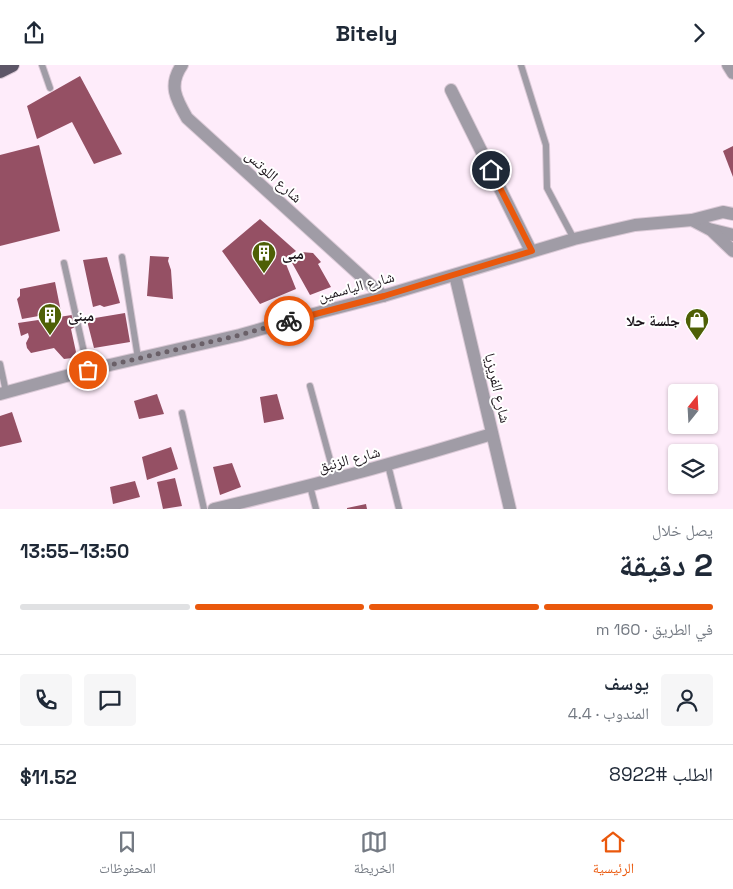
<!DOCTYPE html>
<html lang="ar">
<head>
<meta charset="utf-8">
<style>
	:root { --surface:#fff; --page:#f6f6f7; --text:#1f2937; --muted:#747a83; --line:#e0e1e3; --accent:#ea580c }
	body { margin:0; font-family:"Space Grotesk","Noto Naskh Arabic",sans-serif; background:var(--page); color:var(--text); direction:rtl; height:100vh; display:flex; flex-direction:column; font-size:19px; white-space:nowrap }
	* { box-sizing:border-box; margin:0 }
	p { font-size:16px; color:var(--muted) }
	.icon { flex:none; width:28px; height:28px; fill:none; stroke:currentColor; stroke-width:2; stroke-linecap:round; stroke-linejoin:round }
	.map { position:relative; height:444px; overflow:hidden; direction:ltr }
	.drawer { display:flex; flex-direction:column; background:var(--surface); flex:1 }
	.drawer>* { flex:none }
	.needle { width:32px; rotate:18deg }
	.buttons { position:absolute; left:668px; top:319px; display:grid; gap:10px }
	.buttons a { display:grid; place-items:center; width:50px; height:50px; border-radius:5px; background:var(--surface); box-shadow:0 1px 4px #0004; font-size:25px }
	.pin { position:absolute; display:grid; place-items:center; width:42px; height:42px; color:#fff; margin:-21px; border:2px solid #fff; border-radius:50%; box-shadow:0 1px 5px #0007 }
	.courier { position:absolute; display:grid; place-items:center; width:50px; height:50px; margin:-25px; border:4px solid #ea580c; border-radius:50%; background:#fff; color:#222; box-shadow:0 1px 6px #0007 }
	.headline em { font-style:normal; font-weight:800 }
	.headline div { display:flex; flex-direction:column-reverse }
	.headline { display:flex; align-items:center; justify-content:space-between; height:85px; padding:0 20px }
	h1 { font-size:32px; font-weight:800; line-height:38px }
	.bar { display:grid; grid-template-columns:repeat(4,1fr); gap:8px 5px; align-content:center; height:60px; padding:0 20px }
	.bar i { height:6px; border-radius:4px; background:var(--line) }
	.bar .on { background:var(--accent) }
	.bar p { grid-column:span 4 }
	.line { display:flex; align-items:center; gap:12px; padding:0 20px; border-top:1px solid var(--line) }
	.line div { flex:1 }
	.round { display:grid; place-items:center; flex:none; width:52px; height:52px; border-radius:5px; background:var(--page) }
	header { display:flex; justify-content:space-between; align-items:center; height:65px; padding:0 20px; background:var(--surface); font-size:22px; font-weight:800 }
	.dock { display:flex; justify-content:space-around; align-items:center; height:70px; border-top:1px solid var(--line); background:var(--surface); font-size:14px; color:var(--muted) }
	.dock a { display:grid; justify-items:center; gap:2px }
	.dock .on { color:var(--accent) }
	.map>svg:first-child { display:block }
	.building { fill:#955064 }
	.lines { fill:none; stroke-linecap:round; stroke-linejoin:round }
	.service-casing { stroke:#dac9d6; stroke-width:8 }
	.minor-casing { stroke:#dac9d6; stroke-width:14 }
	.primary-casing { stroke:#dac9d6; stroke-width:16 }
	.service { stroke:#a09ca6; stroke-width:6 }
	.minor { stroke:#a09ca6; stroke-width:12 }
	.primary { stroke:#5d5667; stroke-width:14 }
	.done { stroke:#6a6068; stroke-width:5; stroke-dasharray:0 9 }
	.route { stroke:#ea580c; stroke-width:6 }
	.labels { text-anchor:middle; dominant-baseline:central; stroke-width:4; stroke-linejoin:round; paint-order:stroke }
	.street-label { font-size:15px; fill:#1b141a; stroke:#fff }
	.poi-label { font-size:15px; font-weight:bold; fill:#1b141a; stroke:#fff; text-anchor:start }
</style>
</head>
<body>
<header><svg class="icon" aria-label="forward" viewBox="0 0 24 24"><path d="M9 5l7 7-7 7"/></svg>Bitely<svg class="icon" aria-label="share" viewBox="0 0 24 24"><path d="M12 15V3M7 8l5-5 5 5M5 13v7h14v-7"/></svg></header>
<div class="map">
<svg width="733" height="444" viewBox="0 0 733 444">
	<rect width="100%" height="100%" fill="#feecfa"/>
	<!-- building -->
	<g class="building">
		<polygon points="80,11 122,89 94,99 72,57 37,74 27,41"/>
		<polygon points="39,80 60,166 0,181 0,90"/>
		<polygon points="733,81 733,112 723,86"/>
		<polygon points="260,154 296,186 284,194 296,224 260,239 222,186"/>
		<polygon points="301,187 313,188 321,197 318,199 331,222 310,230 291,196"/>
		<polygon points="150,191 169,192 168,196 171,205 173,234 147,231"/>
		<polygon points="107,192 120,238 104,242 100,240 93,242 83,195"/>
		<polygon points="55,217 61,247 22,254 17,234 20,231 20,224"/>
		<polygon points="125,248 130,277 94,283 86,252 91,249 95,253"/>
		<polygon points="72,250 77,261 71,264 76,287 72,293 64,294 54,283 31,288 27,283 26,278 29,272 28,268 21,271 18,258"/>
		<polygon points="157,329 164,349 139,354 134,336"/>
		<polygon points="277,329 284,354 264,358 260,332"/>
		<polygon points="12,347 22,377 0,382 0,351"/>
		<polygon points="171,382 178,404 147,415 142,392"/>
		<polygon points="232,398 241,422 220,430 213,402"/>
		<polygon points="175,413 182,441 163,444 157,417"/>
		<polygon points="135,416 140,432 113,439 110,422"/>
		<polygon points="366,439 367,444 347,444 347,443"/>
	</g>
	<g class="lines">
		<!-- service casing -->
		<g class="service-casing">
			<g id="service">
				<polyline points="42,0 50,23"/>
				<polyline points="521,0 546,80 547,123 574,174"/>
				<polyline points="122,192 138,293"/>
				<polyline points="64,198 88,305"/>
				<polyline points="0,299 6,327"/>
				<polyline points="310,321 335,413"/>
				<polyline points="182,348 204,444"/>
				<polyline points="388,400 399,444"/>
				<polyline points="310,421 316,444"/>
			</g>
		</g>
		<!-- minor casing -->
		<g class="minor-casing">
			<g id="minor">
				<path d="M182,0C168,20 176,34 187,53L383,231"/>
				<polyline points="728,0 733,8"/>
				<polyline points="451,25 531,186"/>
				<polyline points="692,155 709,164 733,170"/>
				<polyline points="711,165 733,186"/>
				<polyline points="455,210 510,444"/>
				<polyline points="0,329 88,305 240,270 321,247 383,231 574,174 635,160 692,155 723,147 733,149"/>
				<path d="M214,444C308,422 400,397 492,369"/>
			</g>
		</g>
		<!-- primary casing -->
		<g class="primary-casing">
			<polyline id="primary" points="0,6 12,0"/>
		</g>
		<!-- service -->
		<use href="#service" class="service"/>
		<!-- minor -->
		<use href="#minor" class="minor"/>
		<!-- primary -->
		<use href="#primary" class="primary"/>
	</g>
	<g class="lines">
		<!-- done -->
		<polyline class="done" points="88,305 240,270 289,256"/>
		<!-- route -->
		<polyline class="route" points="289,256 384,231 532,186 491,105"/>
	</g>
	<!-- icons -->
	<defs>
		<g id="building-pin" transform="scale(1.25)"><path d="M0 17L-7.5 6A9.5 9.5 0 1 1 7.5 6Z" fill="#4e6006" stroke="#fff"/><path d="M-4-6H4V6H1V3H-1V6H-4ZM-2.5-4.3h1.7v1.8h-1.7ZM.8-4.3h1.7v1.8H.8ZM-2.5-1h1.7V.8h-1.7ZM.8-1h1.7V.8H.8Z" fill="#fff"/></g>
		<g id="shop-pin" transform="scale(1.25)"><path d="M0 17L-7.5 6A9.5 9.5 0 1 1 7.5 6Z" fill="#4e6006" stroke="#fff"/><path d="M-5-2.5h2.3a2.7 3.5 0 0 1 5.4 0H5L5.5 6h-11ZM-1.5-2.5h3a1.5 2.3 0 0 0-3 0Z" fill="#fff"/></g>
	</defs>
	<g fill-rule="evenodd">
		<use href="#building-pin" x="264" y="188"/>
		<use href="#building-pin" x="50" y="250"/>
		<use href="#shop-pin" x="697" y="255"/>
	</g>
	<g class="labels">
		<!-- street labels -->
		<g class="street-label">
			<text transform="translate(274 111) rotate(42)">شارع اللوتس</text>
			<text transform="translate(356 221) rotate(-15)">شارع الياسمين</text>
			<text transform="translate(498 323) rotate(77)">شارع الفريزيا</text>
			<text transform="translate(349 394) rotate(-15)">شارع الزنبق</text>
		</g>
		<!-- poi labels -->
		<g class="poi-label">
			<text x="282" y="188">مبى</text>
			<text x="68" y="250">مبنى</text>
			<text x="680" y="255" text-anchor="end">جلسة حلا</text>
		</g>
	</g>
</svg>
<div class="buttons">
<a><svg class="needle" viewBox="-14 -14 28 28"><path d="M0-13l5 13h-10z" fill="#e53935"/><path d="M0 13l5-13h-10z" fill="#747a83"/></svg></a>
<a><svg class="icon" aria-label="layers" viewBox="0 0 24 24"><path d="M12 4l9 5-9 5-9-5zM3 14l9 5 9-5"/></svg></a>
</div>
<div class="pin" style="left:88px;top:305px;background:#ea580c"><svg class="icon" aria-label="bag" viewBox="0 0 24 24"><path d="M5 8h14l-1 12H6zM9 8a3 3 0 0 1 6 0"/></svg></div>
<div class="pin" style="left:491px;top:105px;background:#1f2937"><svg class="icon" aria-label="home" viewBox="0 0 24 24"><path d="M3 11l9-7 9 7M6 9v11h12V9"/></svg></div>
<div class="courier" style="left:289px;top:256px"><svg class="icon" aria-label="bike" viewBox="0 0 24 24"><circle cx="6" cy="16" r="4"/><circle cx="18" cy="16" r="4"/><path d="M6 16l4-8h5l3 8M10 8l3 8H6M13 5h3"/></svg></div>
</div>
<section class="drawer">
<div class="headline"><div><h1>2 دقيقة</h1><p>يصل خلال</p></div><em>13:50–13:55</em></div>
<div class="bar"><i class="on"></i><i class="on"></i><i class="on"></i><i></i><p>في الطريق · 160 m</p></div>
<div class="line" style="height:90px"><a class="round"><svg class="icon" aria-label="person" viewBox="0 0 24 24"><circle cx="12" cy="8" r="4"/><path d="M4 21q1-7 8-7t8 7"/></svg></a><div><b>يوسف</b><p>المندوب · 4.4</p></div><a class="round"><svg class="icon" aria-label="chat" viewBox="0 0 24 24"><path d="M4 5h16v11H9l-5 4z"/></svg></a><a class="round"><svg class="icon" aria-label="phone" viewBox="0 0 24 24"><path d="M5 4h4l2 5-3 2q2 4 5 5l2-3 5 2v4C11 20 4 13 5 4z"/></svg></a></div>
<div class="line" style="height:65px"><div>الطلب #8922</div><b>$11.52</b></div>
</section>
<nav class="dock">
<a class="on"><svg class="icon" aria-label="home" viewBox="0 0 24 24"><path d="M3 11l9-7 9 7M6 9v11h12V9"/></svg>الرئيسية</a>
<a><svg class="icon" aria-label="map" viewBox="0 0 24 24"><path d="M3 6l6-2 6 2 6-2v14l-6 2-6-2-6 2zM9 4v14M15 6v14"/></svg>الخريطة</a>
<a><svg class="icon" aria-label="saved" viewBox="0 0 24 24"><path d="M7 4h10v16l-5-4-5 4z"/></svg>المحفوظات</a>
</nav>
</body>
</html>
